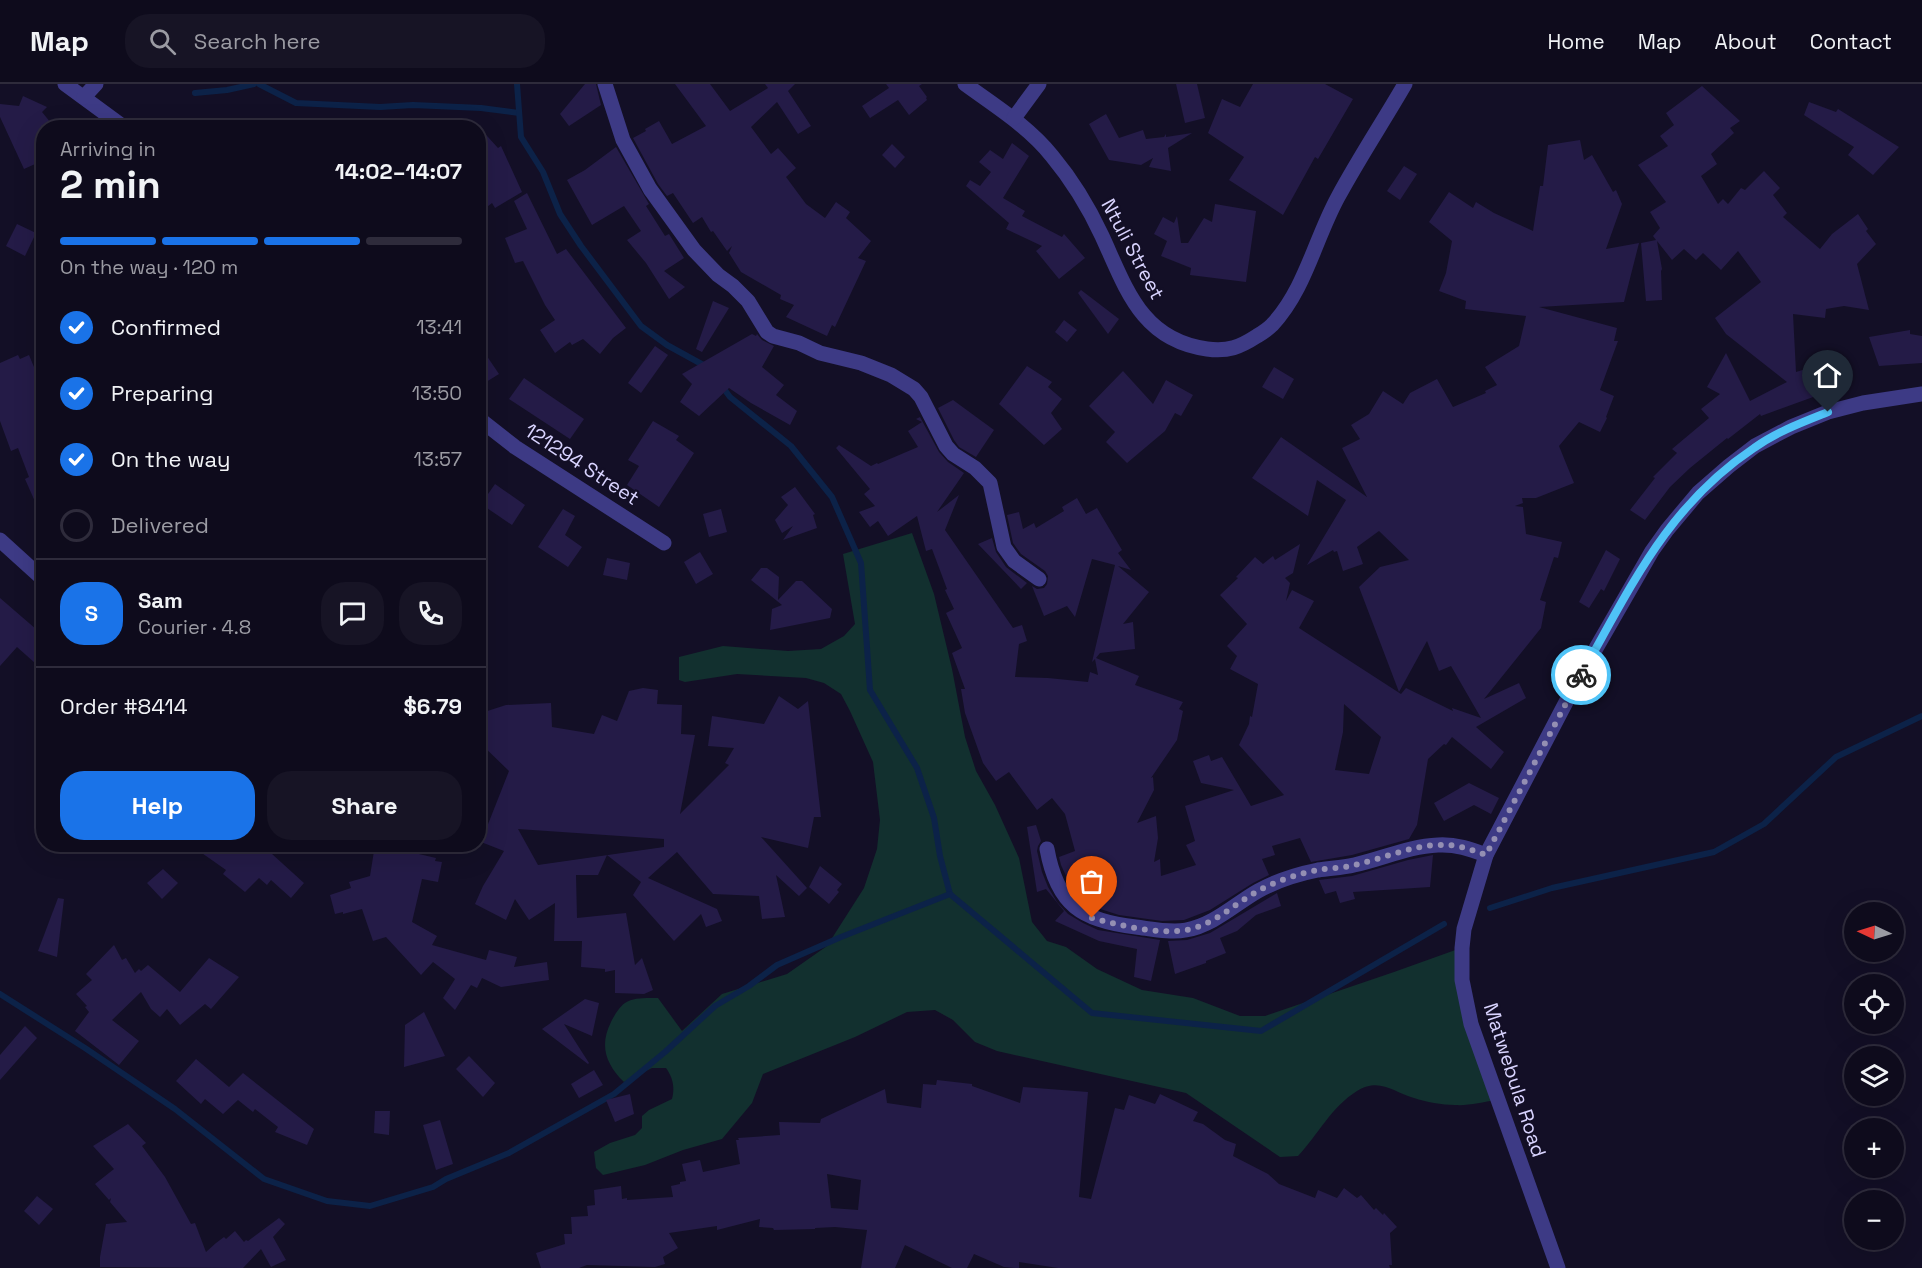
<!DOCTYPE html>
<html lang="en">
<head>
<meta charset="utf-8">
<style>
	:root { --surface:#0e0b1c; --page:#171425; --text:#f1f3f6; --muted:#9b9ba3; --line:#2e2b3b; --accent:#1a73e8 }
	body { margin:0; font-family:"Space Grotesk",sans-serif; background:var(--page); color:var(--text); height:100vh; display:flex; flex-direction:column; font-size:22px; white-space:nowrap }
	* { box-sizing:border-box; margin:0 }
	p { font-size:20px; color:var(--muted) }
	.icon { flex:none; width:33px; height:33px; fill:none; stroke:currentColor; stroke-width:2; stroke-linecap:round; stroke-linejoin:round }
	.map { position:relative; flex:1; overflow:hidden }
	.drawer { position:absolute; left:36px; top:36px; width:450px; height:732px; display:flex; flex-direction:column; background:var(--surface); border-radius:24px; box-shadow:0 6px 24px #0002,0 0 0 2px var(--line) }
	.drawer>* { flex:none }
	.needle { width:39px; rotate:274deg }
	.tools { position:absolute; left:1844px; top:818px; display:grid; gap:12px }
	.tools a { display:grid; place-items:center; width:60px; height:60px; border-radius:50%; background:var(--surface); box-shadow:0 6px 24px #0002,0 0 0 2px var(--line); font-size:30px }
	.pin { position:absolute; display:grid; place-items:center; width:51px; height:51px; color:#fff; margin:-62px -26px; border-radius:50% 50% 50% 0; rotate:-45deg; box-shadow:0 0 6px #0007 }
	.pin .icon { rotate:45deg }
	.courier { position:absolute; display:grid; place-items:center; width:60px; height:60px; margin:-30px; border:4px solid #4fc3f7; border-radius:50%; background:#fff; color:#222; box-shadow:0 2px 8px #0007 }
	.summary em { font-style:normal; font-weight:700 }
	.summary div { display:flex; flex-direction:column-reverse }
	.summary { display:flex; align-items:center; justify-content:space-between; height:102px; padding:0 24px }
	h1 { font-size:39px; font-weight:700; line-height:45px }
	.bar { display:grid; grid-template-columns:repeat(4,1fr); gap:9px 6px; align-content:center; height:72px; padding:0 24px }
	.bar i { height:8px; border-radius:4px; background:var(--line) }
	.bar .selected { background:var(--accent) }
	.bar p { grid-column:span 4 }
	.line { display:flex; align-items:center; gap:15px; padding:0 24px; border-top:2px solid var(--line) }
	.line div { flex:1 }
	.round { display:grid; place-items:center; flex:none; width:63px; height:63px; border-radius:24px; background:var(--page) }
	ol { padding:0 24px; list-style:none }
	li { display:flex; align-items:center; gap:18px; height:66px }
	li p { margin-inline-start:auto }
	li .icon { padding:6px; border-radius:50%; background:var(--accent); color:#fff; stroke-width:4 }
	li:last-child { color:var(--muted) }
	li i { width:33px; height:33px; border:3px solid var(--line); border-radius:50% }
	.cta { display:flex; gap:12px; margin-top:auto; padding:12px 24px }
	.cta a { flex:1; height:69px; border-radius:24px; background:var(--accent); color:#fff; font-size:24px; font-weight:700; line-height:69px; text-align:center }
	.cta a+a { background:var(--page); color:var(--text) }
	header { display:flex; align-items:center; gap:36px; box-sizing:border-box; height:84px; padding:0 30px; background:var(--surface); border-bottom:2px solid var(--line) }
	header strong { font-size:28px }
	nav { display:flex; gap:33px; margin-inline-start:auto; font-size:21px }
	.search { width:420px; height:54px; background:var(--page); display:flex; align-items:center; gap:15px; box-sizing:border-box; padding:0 21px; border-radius:24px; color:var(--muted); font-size:22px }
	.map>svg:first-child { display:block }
	.green { fill:#12302f }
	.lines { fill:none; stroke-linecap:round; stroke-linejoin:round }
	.stream { stroke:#0c2248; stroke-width:6 }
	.building { fill:#241b47; fill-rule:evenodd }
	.minor { stroke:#3d3a85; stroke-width:15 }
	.done { stroke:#948fb3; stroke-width:6; stroke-dasharray:0 10.8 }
	.route { stroke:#4fc3f7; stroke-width:8 }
	.labels { text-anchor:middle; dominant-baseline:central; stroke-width:4.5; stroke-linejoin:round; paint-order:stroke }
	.street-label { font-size:20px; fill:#d9d4ff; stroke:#130f26 }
</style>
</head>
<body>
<header>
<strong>Map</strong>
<div class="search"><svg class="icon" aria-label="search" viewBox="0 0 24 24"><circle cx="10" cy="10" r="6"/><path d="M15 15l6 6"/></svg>Search here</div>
<nav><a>Home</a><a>Map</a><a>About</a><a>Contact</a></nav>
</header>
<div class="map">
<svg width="1922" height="1184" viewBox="0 0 1922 1184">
	<rect width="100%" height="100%" fill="#130f26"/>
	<!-- green -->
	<path class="green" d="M912,449L934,510L952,585L965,653L976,687L995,721L1019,774L1032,838L1047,857L1066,863L1097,885L1142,906L1193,914L1240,932H1265L1394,888L1461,864L1496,1016C1483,1018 1468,1022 1455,1021C1442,1021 1426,1018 1414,1014C1393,1008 1380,993 1357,1007C1331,1023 1318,1051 1298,1072L1280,1073L1186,1009L997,967L975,958L953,936L935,926L907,928L855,953L763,990L752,1019L722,1055L683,1066L645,1081L603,1091L596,1084L594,1068L610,1059L635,1051L642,1044V1032L649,1026L672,1015C675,1003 673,994 666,984H652L624,998C606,980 599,962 611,938C614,932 619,923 625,919C634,913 647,914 658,914L682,947L722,910L787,890L827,862L864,804L877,765L880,736L873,678L850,627L841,610L824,599L806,594L737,590L685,598L679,596V573L723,562L788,567L821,565L844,552L855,540L843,470Z"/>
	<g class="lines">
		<!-- stream -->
		<g class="stream">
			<polyline points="259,0 296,19 380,23 413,21 481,24 519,29"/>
			<polyline points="517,0 521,53 543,88 560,130 581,162 641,242 667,261 707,283"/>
			<polyline points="195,9 227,6 254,0"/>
			<polyline points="721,301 730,313 791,362 832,413 861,479 870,606 917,684 934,734 940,772 950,810"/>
			<polyline points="1490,824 1552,804 1714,768 1764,740 1836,673 1922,632"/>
			<polyline points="0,910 85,964 175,1025 264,1095 327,1117 370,1122 433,1103 446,1095 509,1069 614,1010 665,968 715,922 749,902 777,881 841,853 950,810 1092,929 1261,947 1444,840"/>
		</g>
	</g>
	<!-- building -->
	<g class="building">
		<polygon points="585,0 596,0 601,21 569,42 560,30"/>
		<polygon points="675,0 710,0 730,27 768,4 765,0 795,0 788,7 811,42 798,50 777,18 751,43 771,70 778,64 796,84 786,93 806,120 825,134 836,118 850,128 846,134 871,157 858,174 866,177 835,243 832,241 827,252 786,233 794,221 780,215 781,211 741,188 729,169 732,162 727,167 713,147 711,148 702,133 693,139 673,109 667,112 658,100 633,54 646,47 645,45 659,37 672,60 706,42"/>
		<polygon points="886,0 922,0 919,2 927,13 926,14 927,16 909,31 898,16 870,34 862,22 889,4"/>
		<polygon points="1176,0 1197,0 1205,34 1185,39"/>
		<polygon points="1253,0 1325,0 1353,15 1318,75 1315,73 1283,131 1229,96 1244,73 1208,49 1222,15 1240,23"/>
		<polygon points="1702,2 1740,37 1730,44 1734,49 1711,70 1717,80 1701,92 1718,120 1723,115 1728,120 1741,104 1745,106 1764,87 1780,104 1773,111 1787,129 1783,133 1820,165 1832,150 1858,130 1868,145 1866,147 1876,160 1857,180 1869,226 1844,222 1826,225 1825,234 1793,230 1796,288 1819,281 1827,308 1761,332 1760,330 1728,355 1727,354 1690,384 1670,403 1645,436 1630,426 1655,394 1653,393 1677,369 1672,365 1709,334 1701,325 1720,310 1707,303 1726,269 1750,317 1787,298 1726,250 1715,234 1761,198 1738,167 1721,186 1703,169 1696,176 1684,165 1672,176 1657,157 1662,185 1661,187 1662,216 1646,217 1641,159 1656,156 1653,152 1660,144 1650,128 1666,118 1638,81 1668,62 1660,52 1674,41 1666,29"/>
		<polygon points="23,12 47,23 42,28 55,44 44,44 44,76 24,85 0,33 0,20 19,22"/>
		<polygon points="1809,18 1836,28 1838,25 1899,63 1873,91 1848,71 1854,63 1804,31"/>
		<polygon points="1106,30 1119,54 1143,46 1146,55 1164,53 1166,50 1166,53 1192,49 1168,64 1171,87 1149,83 1153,74 1141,81 1109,76 1089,40"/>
		<polygon points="478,42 498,64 501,62 522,108 495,124 492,119 478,130"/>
		<path d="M1580,56L1584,76L1592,71L1613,108L1616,106L1622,120L1606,165L1639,159L1624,218L1539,223L1617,244L1614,257H1618L1600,306L1614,312L1606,333L1607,334L1600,348L1579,338L1559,362L1574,399L1536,414H1522L1523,419L1515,422L1523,423L1526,450L1562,458L1558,474L1554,473L1540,516L1546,518L1541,544L1484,615L1519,599L1526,614L1476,643L1504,668L1491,685L1452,653L1446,661L1444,660L1428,675L1417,741L1409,755L1352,771L1311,778L1300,754L1272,762L1275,771L1262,775L1269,791L1253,799L1210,826L1184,836L1162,837L1119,831L1091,822L1073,807L1061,781L1059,773L1075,767L1065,730L1052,714L1037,726L1009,688L996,697L983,679L965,629L961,605H965L952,569L962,564L946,529L954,525L945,506L947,505L932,465L926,467L917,432L888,452L878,437L870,443L859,428L875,422L864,410L870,405L836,364L839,361L871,382L877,379L878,380L918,363L908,347L922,338L916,335L920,333L939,368L948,378L964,389L937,428L959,411L945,446L1013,544L1022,541L1027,557L1019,560L1015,593L1048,594L1088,598L1090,588L1098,591L1095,575L1092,578L1115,481L1092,475L1075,533L1067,522L1044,532L1032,502L1037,505L1044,504L1047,500L1048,492L1045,487L1021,470L1013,459L1007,431L1019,428L1023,445L1034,439L1036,444L1064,427L1062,423L1077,414L1086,430L1097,424L1122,466L1118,469L1131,486L1118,482L1149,508L1123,540L1133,538L1135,565L1100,569L1096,574L1139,592L1135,601L1183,618L1179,625L1183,627L1177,656L1151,694L1153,693L1154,706L1137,739L1156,732L1158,754L1154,778L1160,775L1161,792L1196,781L1186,761L1195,757L1185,722L1234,706L1201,699L1193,677L1209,671L1211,677L1222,673L1251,722L1284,711L1239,661L1249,640L1250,632L1252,633L1258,600L1230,585L1237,572L1227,562L1247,540L1220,511L1238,494L1236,493L1255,473L1263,480L1273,472L1275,476L1300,460L1293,489L1285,494L1290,499L1286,517L1292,506L1314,517L1299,544L1401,610L1406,604L1453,627L1452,624L1481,634L1451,582L1439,587L1427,557L1399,608L1359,503L1380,483L1409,476L1379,447L1357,463L1363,480L1343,487L1337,467L1334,468L1333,466L1307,481L1346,416L1317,396L1308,432L1252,394L1281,353L1367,413L1342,364L1360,355L1351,341L1369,330L1383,307L1403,320L1410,309L1437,295L1453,323L1486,309L1485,307L1497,301L1485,283L1519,262L1526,232L1465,225L1466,217L1439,207L1446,189L1452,157L1429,138L1449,108L1473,124L1476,118L1494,129L1533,147L1540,102H1543L1548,61ZM1344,620L1381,653L1369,690L1335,686L1343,648Z"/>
		<polygon points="1012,59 1029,72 1003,114 1025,127 1022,132 1062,153 1064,150 1085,174 1059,195 1036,167 1042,162 1006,145 1009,139 966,102 970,96 980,102 991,88 979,78 990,66 1003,75"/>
		<polygon points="892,60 905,73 895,84 882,71"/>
		<polygon points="616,63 649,120 646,122 665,152 669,150 684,174 664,187 685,203 669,215 646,179 627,156 641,147 624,122 592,141 567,96 585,86"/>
		<polygon points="1404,82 1417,90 1400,116 1387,107"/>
		<polygon points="527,109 557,170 566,165 626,244 613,254 600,270 583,255 572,261 570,258 555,269 540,246 555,236 545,221 523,177 515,179 505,154 527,145 514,117"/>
		<polygon points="1215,120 1256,127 1246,198 1190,191 1191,184 1161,172 1167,157 1154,150 1163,133 1174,139 1177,132 1181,159 1188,159 1204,134 1212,138"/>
		<polygon points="17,140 36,149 25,172 6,162"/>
		<polygon points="1081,206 1119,235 1108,250 1078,209"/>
		<polygon points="713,217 729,224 702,268 696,265"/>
		<polygon points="1064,236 1077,246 1067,258 1055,248"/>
		<polygon points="1910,246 1910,250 1922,252 1922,279 1879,282 1869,253"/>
		<polygon points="752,250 756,252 757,250 762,256 774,262 762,283 784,301 776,311 797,327 790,341 751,319 729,304 699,332 680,318 692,300 682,290"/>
		<polygon points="478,259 499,290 478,303"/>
		<polygon points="655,262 668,271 641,309 628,299"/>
		<polygon points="18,271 20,275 29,271 44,307 44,438 25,395 29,393 18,364 11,367 0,337 0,279"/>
		<polygon points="1027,282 1052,298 1048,303 1062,315 1051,329 1062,345 1044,361 999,320"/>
		<polygon points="1274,283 1294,295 1283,315 1262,303"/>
		<polygon points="1123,287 1153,320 1166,296 1193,311 1181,332 1175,329 1165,347 1127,379 1106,358 1115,348 1089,322"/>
		<polygon points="524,294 584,335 570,355 509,315"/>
		<polygon points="953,316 994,346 976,373 959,363 954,356 938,324"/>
		<polygon points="653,337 679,352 676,356 694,369 659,423 627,401 639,382 628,376"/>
		<polygon points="495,400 525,421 512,441 481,420"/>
		<polygon points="795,403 815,430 813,431 817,444 783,456 793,442 782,449 775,436 788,421 781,413"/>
		<polygon points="563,425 575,432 565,451 582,463 568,483 538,463"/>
		<polygon points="721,425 727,448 709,453 703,430"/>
		<polygon points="992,454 996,468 1006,483 1027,499 1021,505 978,460"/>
		<polygon points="1606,466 1620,475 1604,507 1601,505 1589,524 1579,518"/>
		<polygon points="700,468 713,490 696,500 684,478"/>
		<polygon points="607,474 630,479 627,496 603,491"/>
		<polygon points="761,484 767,484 779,493 778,516 796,497 802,497 832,525 830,534 770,546 772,525 782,521 751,496"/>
		<polygon points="0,514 44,552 44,587 17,563 0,582"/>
		<path d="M643,604L658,606L657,620L682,621L681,650L695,651L680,730L729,681L725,679L734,664L708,662L712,632L764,640L779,612L798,625L808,617L821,733H814L808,764L761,753L807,804L799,812L776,791L785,833L762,835L759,812L713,810L677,768L648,794L717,825L722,837L706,843L701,830L674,857L633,811L641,798L607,771L598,791H576L577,834L626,829L635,881L642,874L653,906L644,910L615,909V886L605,888V885L581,883L582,857H554L555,819L529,836L515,815L506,836L475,820L483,802L504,767L481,758L509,687L478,657V630L506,621L551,619L552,643L594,650L602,631L617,637L629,607ZM518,745L664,755V763L538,781Z"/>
		<polygon points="1469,699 1499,714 1491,730 1474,721 1444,737 1434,719"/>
		<polygon points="1036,741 1041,757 1038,762 1037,767 1042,788 1048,803 1057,818 1068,830 1083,839 1098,846 1160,856 1151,897 1134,893 1137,865 1099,857 1055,837 1064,827 1046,805 1037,808 1027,743"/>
		<polygon points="189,760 261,760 304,799 291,814 271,796 267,801 259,794 245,808 223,790 226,786"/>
		<polygon points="380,760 407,760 406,767 436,774 435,777 442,778 438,798 422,795 412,838 437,852 432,861 486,876 489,866 517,873 514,883 547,878 549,896 501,903 482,894 477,904 471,901 455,926 443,914 455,895 433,878 421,891 386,853 373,857 362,825 343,830 343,828 335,830 330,811 351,804 349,798 370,792 374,767 379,768"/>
		<polygon points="1433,771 1430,803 1353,808 1355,815 1340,819 1336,807 1325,810 1319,796 1352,792 1408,776"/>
		<polygon points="820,782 842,800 837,806 839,808 829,820 809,803"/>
		<polygon points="163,785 178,799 162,815 147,799"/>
		<polygon points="1277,809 1281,822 1256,831 1237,847 1220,854 1226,869 1206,877 1206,879 1175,890 1168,857 1187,856 1210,849"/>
		<polygon points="58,814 64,815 57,873 38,867"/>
		<polygon points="114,861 122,876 126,874 135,889 139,885 141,887 148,881 180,908 209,874 239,893 211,925 205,920 180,941 167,925 160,933 151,925 141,908 112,936 139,957 119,981 75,947 89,928 85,923 87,922 76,910 92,896 86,890"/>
		<polygon points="585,915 599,919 592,952 564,940 589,979 588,980 542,945"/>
		<polygon points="424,928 445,972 404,983 405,941"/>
		<polygon points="25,942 37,954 0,996 0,971"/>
		<polygon points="469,972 495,999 483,1013 456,985"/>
		<polygon points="196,975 229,1003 243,989 314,1045 307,1061 275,1048 278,1043 255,1025 253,1028 238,1016 223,1030 205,1015 201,1020 176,997"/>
		<polygon points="594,986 603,1001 579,1014 571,1000"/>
		<path d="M937,996L972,1000V1002L1020,1019L1023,1003L1088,1008L1079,1113L1091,1115L1115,1024L1124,1026L1129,1011L1155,1020L1160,1010L1198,1028L1193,1037L1203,1040L1225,1056L1236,1060L1233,1072L1268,1090L1279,1100L1315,1114L1318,1106L1337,1114L1344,1104L1357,1114L1361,1111L1374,1126L1376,1124L1383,1131L1384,1129L1397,1143L1390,1149L1392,1181H1389L1390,1184H1058L1019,1178V1184H1015L1004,1183L974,1170L967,1184H952L905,1161L895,1184H861L867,1146L835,1143L815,1144V1145L774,1146L773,1144L759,1143L760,1135L717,1146V1142L669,1149L678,1164L663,1173L665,1180L655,1183L587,1181L579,1184H541L536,1169L565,1160L564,1150H572L571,1133L588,1132L587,1122L595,1121L594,1106L621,1102L622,1115L627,1114V1116L673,1113L671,1102L680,1100V1098L686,1097L682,1080L700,1076L703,1088L740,1080L736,1056H739L738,1054L780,1051L779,1038L820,1039L821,1035L885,1005L887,1019L921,1024L923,1000L936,1001ZM827,1090L861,1096L858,1126L831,1124Z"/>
		<polygon points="630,1010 634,1030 615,1038 606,1016"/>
		<polygon points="375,1027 390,1027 389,1051 374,1049"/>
		<polygon points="440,1036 453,1080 436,1086 423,1041"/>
		<polygon points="128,1040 146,1059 142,1062 165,1093 191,1140 195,1139 206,1168 216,1159 224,1153 226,1155 235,1147 244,1158 246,1156 248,1157 279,1134 285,1140 273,1153 286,1176 271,1183 261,1165 243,1184 100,1183 100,1173 106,1140 127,1138 110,1118 111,1114 109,1116 95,1100 114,1085 93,1062"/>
		<polygon points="37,1112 53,1125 39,1141 24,1127"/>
	</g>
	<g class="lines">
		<!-- minor -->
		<g class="minor">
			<polyline points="65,0 125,44"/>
			<polyline points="605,0 623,56 650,105 694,166 718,191 733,202 748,217 767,248 773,252 799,259 820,269 861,279 891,291 914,305 921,313 946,362 953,370 975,384 990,399 1004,463 1014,477 1039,495"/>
			<path d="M965,0C995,22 1028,42 1052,72C1072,96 1089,124 1102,152C1126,204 1141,256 1207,265C1228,268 1240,263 1257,252C1262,249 1268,245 1272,241C1305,206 1315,155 1338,113C1359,74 1383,38 1405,0"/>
			<polyline points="84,13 96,0"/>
			<polyline points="1014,34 1039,0"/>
			<polyline points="478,334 515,363 664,459"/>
			<polyline points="0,456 44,496"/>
			<path d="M1047,765C1057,821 1082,837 1136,843C1152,845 1171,849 1186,846C1214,841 1235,820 1258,807C1276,797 1298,790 1318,786C1330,784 1342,784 1354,781C1382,775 1409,762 1438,761C1456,760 1470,765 1486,771"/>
			<polyline points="1558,1184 1471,940 1462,896 1462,864 1464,845 1486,771 1576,599 1652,467 1667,446 1698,409 1729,382 1755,362 1791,343 1828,328 1863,319 1922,310"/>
		</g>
	</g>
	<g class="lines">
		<!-- done -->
		<path class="done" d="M1092,834C1119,841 1159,851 1186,846C1214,841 1234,820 1258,807C1276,797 1298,790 1318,786C1330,784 1343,784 1354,781C1382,775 1410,762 1438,761C1456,760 1470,765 1486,771L1581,591"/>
		<!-- route -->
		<path class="route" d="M1581,591C1631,503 1667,422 1754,364C1776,348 1803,338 1828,328"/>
	</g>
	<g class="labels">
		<!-- street labels -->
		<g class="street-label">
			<text transform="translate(1133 165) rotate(62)">Ntuli Street</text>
			<text transform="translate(582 380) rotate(33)">121294 Street</text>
			<text transform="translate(1515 996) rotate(72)">Matwebula Road</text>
		</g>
	</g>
</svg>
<div class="tools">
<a><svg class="needle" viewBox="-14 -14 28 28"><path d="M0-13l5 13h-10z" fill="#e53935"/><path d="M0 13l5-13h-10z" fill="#9b9ba3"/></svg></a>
<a><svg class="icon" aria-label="locate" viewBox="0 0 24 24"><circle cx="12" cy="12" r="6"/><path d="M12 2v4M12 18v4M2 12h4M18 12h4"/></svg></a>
<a><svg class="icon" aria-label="layers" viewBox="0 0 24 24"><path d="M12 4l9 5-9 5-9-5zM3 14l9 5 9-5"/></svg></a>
<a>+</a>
<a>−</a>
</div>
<div class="pin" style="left:1092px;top:834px;background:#ea580c"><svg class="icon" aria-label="bag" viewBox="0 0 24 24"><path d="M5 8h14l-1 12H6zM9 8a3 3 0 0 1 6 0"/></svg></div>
<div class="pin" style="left:1828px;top:328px;background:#1f2937"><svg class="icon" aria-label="home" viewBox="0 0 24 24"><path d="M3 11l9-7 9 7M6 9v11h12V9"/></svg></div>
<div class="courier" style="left:1581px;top:591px"><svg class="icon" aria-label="bike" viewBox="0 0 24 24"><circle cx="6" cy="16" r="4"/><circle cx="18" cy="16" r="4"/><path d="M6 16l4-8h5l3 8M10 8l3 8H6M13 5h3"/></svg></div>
<section class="drawer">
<div class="summary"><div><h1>2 min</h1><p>Arriving in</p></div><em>14:02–14:07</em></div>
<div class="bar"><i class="selected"></i><i class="selected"></i><i class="selected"></i><i></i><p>On the way · 120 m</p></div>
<ol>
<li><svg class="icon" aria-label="check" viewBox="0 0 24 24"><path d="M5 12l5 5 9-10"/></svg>Confirmed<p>13:41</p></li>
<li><svg class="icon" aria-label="check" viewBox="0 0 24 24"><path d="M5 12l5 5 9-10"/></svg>Preparing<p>13:50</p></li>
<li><svg class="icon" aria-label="check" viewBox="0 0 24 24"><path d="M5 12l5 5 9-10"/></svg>On the way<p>13:57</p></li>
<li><i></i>Delivered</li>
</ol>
<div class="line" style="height:108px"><b class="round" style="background:var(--accent);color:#fff">S</b><div><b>Sam</b><p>Courier · 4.8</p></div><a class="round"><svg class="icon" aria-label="chat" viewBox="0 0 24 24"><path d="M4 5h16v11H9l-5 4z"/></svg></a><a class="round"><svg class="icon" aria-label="phone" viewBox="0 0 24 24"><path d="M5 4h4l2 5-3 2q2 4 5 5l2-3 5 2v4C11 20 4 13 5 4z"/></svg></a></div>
<div class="line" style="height:78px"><div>Order #8414</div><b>$6.79</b></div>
<div class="cta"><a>Help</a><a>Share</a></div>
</section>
</div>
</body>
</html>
